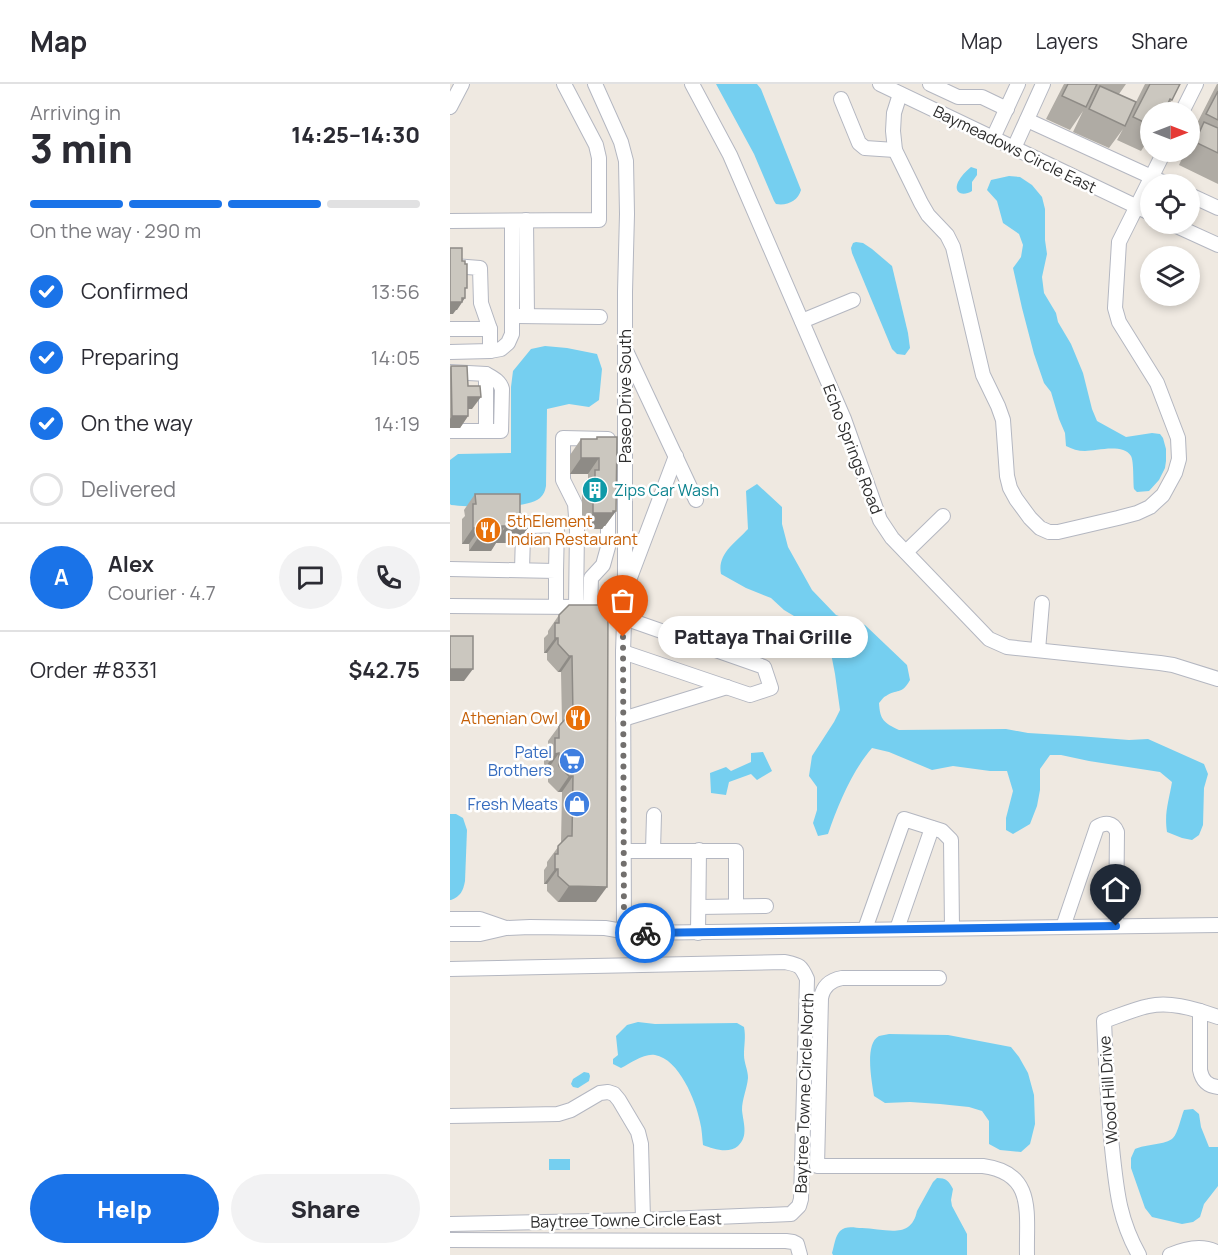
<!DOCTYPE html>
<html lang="en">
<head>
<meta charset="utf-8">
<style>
	:root { --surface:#fff; --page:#f2f2f3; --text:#2b2b33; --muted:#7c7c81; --line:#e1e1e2; --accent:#1a73e8 }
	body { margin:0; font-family:Manrope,sans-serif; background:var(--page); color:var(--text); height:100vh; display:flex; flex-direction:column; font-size:22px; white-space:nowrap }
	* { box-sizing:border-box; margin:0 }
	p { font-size:20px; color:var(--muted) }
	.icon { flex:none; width:33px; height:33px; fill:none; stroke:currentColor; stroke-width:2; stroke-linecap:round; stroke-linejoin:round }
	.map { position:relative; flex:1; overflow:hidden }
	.details { display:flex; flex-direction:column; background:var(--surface); width:450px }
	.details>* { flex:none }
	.needle { width:39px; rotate:90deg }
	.controls { position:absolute; left:690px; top:18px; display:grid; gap:12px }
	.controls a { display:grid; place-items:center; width:60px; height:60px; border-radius:50%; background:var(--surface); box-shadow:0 3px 9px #0003; font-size:30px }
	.pin { position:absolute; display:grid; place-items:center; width:51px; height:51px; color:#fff; margin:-62px -26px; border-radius:50% 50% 50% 0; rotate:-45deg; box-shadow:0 0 6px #0007 }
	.pin .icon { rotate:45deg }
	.courier { position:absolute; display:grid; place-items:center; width:60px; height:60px; margin:-30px; border:4px solid #1a73e8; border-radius:50%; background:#fff; color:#222; box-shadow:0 2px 8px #0007 }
	.bubble { position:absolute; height:42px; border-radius:21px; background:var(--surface); box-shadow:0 3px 9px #0003; font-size:20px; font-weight:800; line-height:42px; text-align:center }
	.headline em { font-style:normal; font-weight:800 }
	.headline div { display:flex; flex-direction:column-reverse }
	.headline { display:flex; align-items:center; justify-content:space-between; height:102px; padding:0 30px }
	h1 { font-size:39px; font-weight:800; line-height:45px }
	.bar { display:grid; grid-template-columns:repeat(4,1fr); gap:9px 6px; align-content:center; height:72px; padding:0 30px }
	.bar i { height:8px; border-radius:4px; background:var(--line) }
	.bar .current { background:var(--accent) }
	.bar p { grid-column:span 4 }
	.line { display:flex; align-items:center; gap:15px; padding:0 30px; border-top:2px solid var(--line) }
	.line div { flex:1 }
	.round { display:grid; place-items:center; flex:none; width:63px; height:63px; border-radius:32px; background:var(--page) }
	ol { padding:0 30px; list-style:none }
	li { display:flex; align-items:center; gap:18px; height:66px }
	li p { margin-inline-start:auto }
	li .icon { padding:6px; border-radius:50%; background:var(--accent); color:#fff; stroke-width:4 }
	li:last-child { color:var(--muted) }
	li i { width:33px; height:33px; border:3px solid var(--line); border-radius:50% }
	.cta { display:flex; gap:12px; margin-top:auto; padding:12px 30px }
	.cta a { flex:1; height:69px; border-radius:36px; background:var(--accent); color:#fff; font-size:24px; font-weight:800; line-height:69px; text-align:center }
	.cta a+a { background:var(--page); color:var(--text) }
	header { display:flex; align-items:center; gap:36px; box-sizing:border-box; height:84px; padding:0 30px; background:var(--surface); border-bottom:2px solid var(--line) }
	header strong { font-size:28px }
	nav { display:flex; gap:33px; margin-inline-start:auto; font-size:21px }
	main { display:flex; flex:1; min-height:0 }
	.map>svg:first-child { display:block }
	.water { fill:#75cff0 }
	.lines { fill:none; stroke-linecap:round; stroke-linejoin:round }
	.minor-casing { stroke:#b4b7c1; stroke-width:16 }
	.minor { stroke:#fff; stroke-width:14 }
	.wall { fill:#afaba4 }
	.shaded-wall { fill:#8e8b86 }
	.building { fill:#cbc7bf; stroke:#8e8b86; stroke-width:1.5 }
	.done { stroke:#726f6d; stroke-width:6; stroke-dasharray:0 10.8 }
	.route { stroke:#1a73e8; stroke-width:8 }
	.labels { text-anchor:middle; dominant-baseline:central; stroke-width:5; stroke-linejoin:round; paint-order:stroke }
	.street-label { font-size:16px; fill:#2e2e2e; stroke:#fff }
	.culture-label { font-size:16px; fill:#0d838f; stroke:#fff; text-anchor:start }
	.food-label { font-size:16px; fill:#c56008; stroke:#fff; text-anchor:start }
	.shop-label { font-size:16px; fill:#366cbe; stroke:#fff; text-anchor:end }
</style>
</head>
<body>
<header>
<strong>Map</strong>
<nav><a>Map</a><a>Layers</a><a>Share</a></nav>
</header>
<main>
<section class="details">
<div class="headline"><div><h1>3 min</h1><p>Arriving in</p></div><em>14:25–14:30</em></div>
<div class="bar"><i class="current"></i><i class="current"></i><i class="current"></i><i></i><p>On the way · 290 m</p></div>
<ol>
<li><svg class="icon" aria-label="check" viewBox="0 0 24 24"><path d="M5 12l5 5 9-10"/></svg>Confirmed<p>13:56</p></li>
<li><svg class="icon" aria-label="check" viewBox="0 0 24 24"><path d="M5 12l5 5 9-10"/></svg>Preparing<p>14:05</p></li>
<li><svg class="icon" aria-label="check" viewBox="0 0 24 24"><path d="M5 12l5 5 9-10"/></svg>On the way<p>14:19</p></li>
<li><i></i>Delivered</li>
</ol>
<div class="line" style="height:108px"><b class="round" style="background:var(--accent);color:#fff">A</b><div><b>Alex</b><p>Courier · 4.7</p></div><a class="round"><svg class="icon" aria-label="chat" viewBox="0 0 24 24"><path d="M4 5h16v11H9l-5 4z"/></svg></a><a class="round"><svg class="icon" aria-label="phone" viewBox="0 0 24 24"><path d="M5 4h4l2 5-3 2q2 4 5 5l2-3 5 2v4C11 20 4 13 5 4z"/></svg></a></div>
<div class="line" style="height:78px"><div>Order #8331</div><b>$42.75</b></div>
<div class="cta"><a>Help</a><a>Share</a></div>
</section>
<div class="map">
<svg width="768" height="1171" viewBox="0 0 768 1171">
	<rect width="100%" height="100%" fill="#efe9e1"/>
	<!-- water -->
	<g class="water">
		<path d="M266,0H307L311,5L351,106C348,117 337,122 326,120L324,117L304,70Z"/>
		<path d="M521,83L527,85V91L522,98V107C513,113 503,109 508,98C511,92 516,87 521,83Z"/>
		<path d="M559,92L570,93L582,101L592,113L595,125V156L597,170L592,193L594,209L606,229L608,238L621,260L633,289L642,325L647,337L676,353L702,349L710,350L713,354L716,365V377L715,384L709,396L699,407L687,408L684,405C683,397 684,378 681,372C673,359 646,367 635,367C628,367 622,365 616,362L615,349L609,335L601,308L594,299L584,270L572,224L563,184L571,173L573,161L569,150L553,139L547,117L537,106L541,96Z"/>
		<polygon points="406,158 413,159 422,165 442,182 458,249 460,264 455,271 447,270 442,265 402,169 401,164 403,159"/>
		<path d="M95,262L117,264L147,270L152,285L149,316L139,323L119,320L97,325L96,402C95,407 94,410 90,414C75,426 21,423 1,421L0,420V376L8,370L61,369V303L63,287L81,265Z"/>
		<path d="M307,400L332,423V440L338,463L362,506L386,531L415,541L457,581L460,596C451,612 447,604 436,612C433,613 431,617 429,619C430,636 434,639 449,646L556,645L578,649L628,652L679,656L698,655L754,680L758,690L754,704L753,741L749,751L742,756L732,754L717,748C714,728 719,717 722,698L710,688L639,677L611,671H600L590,685V706L587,722L580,740L563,750L556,746V734L563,707L557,687H540L503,682L482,686L439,668L422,664C402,687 388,721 378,750L368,752L363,739L367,726V703L359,692L362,672L384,638L390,626L385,590L379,559L364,544L334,526L321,514L296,504L271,490C267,470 285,459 298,445L296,407Z"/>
		<polygon points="313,668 322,687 307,696 301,690 279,698 276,711 261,709 260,689 276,683 281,687 301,678 301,669"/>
		<path d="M0,730H6L13,734L17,746L15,797C13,807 11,812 1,816H0Z"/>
		<path d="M188,938L205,940L287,939L294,943C296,953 294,961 294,971C294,979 298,986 298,994C297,1005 292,1015 292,1026C293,1038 299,1052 288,1062C279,1070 263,1065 253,1061C252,1053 252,1045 250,1038C246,1017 229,975 205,971C194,969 181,979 171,984L163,980V975L168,971L166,952L177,941Z"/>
		<path d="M439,950L498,951L561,963L569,973L578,989L584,1011L585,1040L580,1060L571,1068L550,1066L539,1060V1037L532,1027L519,1023L490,1020L460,1018L435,1019L424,1012C422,998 414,960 429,952C432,951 436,951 439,950Z"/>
		<polygon points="134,988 139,989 140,992 139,997 128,1004 123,1003 121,1000 123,995"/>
		<path d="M743,1025L749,1030L751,1043L759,1063H768V1102L754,1120L750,1133L743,1138L732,1140L702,1133L695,1124L681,1084V1074L685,1065C695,1060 716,1061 723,1054C728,1049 731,1033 734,1026Z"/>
		<rect x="99" y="1075" width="21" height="11"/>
		<path d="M487,1094C496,1094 499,1097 503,1105L501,1116L502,1122L517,1150V1171H383L382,1169C384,1163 385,1152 390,1147C396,1141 405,1144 412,1144C433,1144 461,1157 467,1127L483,1098Z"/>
	</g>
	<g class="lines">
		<!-- minor casing -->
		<g class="minor-casing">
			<g id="minor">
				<polyline points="145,0 171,58 176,77 177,130 175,208 175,508 173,568 174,847"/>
				<polyline points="242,0 280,71 394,335 430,436 442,454 539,555 557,563 710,579 723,581 768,595"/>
				<polyline points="430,0 700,129"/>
				<polyline points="480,0 508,13 532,13 557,25"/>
				<polyline points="450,10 444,29 443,47 445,66 471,119 478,131 497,151 503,163 533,291 548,322 553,336 557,392 560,404 566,415 580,434 590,444 599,448 608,448 668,434 687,429 700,423 713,411 725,389 729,375 728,354 707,299 669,238 665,224 669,158 714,68"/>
				<polyline points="391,15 409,59 415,64 445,66"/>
				<polyline points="0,23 12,0"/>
				<polyline points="732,28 746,0"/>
				<polyline points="577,36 717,100"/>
				<polyline points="543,54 568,0"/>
				<polyline points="564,64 593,0"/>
				<polyline points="740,111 768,124"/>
				<polyline points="76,136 77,232"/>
				<polyline points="0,137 149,136 149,74 146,61 114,0"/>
				<polyline points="722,140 768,161"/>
				<polyline points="4,182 30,184 31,219 40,245 40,267"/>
				<polyline points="67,232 150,233"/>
				<polyline points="352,237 403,216"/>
				<polyline points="0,245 40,245"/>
				<polyline points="0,268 40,267 51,265 58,259 62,250 62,137"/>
				<polyline points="177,269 246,416"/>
				<polyline points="0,288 36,290 36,347 0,347"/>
				<path d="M36,347H51L52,305C50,297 43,294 36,290"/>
				<polyline points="456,468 493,432"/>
				<polyline points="0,485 106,487 106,522"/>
				<polyline points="72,486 73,451 75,445 82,442 107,441 106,487"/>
				<polyline points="178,499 226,372"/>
				<polyline points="0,522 133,523"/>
				<polyline points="126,523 127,445 125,420 113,396 113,354 158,355 158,361"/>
				<polyline points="140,523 141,494 153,481 158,463 158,423"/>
				<polyline points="588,566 592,519"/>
				<polyline points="173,568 300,611 321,604 314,583 174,534"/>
				<polyline points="173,635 277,603"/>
				<polyline points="203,766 204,731"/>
				<polyline points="174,767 286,767 286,822"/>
				<polyline points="249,823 316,822"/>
				<polyline points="0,835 30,835 56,844"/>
				<path d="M613,843L647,743C655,738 663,738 667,748L666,842"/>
				<polyline points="415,845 454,735 492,747 501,756 502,844"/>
				<polyline points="447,845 482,744"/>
				<polyline points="248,849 249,766"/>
				<polyline points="0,850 30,850 56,844 80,843 155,844 184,849 768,841"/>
				<path d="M0,885L335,878C349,881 351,881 357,895L351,1115L349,1122L341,1130L193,1136L0,1140"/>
				<path d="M489,894H392C381,896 373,902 371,914L367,1082H533C586,1089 576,1130 577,1171"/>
				<path d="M768,933L750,927V986C752,996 757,1002 768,1003"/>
				<polyline points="0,1032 108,1030 121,1026 150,1009 158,1008 164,1010 169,1016 188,1048 191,1060 193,1136"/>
				<polyline points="0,1156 336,1157 343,1158 347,1160 350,1171"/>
				<path d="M689,1171C670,1137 667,1110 663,1073C658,1028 656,983 654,937C668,932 684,925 699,922C716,918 734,922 750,927"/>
				<path d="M720,1171C736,1164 753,1160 768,1169"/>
			</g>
		</g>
		<!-- minor -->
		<use href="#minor" class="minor"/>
	</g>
	<!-- wall -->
	<g class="wall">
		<polygon points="614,0 676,0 669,10 681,28 695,0 730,0 722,16 714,28 700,28 700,53 691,67 667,56 673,45 659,64 623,48 633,27 620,46 596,35"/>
		<polygon points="767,0 768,0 768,100 729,81 735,68 740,68 740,59 743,54 740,53"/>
		<polygon points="1,282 18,302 22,325 18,325 18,332 10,344 0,344 0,284"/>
		<polygon points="147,353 166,427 155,442 154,442 152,445 132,445 132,410 134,407 134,402 138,397 138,390 120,390 120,371 131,355 146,355"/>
		<polygon points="25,410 70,410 67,459 46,459 41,467 19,467 19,460 12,460 12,435 15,432 14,426"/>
		<polygon points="119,521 146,818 108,818 97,807 97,800 94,800 94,786 97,782 97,778 111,759 112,708 108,708 98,698 98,685 94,685 94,670 98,665 98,657 112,638 111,588 108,588 97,576 97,569 94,569 94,554 98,550 98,547 109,531"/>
	</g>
	<!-- shaded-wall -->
	<g class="shaded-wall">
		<polygon points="12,214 15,214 7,226 6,226 3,230 0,230 0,218"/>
		<polygon points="18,313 31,313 22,325 10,325"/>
		<polygon points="2,332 18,332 10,344 0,344 0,335"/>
		<polygon points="131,374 149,374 138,390 120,390"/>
		<polygon points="166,427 155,442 154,442 152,445 132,445 143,429"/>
		<polygon points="52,442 55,442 48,451 49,451 55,444 78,444 67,459 46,459 41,467 19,467 30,451"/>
		<polygon points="23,444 30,444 19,460 12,460"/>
		<polygon points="105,554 108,554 97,569 94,569"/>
		<polygon points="119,572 122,572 111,588 108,588"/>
		<polygon points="0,585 23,585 14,597 0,597"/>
		<polygon points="109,669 98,685 94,685 105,670"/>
		<polygon points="119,692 123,692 112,708 108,708"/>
		<polygon points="105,785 108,785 97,800 94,800"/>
		<polygon points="119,802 157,803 146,818 108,818"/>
	</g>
	<!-- building -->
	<g class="building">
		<polygon points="618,0 647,0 636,23 612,12"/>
		<polygon points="700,0 730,0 722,16 720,15 714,28 700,28 700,41 683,33"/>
		<polygon points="650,2 686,18 675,42 639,25"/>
		<polygon points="768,7 768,36 756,30"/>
		<polygon points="754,38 768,44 768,69 745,58"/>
		<polygon points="0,164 12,164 12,177 15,177 15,180 17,180 17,204 15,204 15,214 12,214 12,218 0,218"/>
		<polygon points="1,282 17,282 18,302 30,302 31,313 18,313 18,332 2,332"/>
		<polygon points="147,353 167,353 166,427 163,427 163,429 143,429 143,395 145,395 145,386 149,386 149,374 131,374 131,355 147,355"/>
		<polygon points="25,410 70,410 70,430 78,432 78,444 55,444 55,442 52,442 52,451 30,451 30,444 23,444 23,420 26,420"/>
		<polygon points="119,521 158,521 157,803 119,802 108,792 108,785 105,785 105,770 108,770 108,762 118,752 122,752 123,692 119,692 109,682 109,669 105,670 105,654 109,654 109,642 119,631 123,631 122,572 119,572 108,560 108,554 105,554 105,539 109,539 109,531"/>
		<rect x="0" y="552" width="23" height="33"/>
	</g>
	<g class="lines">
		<!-- done -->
		<polyline class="done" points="173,553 174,847 184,849 195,849"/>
		<!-- route -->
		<polyline class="route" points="195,849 666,842"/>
	</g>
	<!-- icons -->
	<defs>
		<g id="building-disc" transform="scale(1.35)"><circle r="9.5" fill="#0f9aa8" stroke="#fff"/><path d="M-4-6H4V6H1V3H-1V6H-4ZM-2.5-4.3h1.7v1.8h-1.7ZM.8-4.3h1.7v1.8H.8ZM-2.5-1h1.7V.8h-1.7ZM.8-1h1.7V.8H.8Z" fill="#fff"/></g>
		<g id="restaurant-disc" transform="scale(1.35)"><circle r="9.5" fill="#e8710a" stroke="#fff"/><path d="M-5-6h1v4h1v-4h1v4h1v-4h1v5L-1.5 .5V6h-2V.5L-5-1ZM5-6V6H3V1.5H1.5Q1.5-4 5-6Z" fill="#fff"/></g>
		<g id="supermarket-disc" transform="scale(1.35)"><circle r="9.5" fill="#3f7fe0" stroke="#fff"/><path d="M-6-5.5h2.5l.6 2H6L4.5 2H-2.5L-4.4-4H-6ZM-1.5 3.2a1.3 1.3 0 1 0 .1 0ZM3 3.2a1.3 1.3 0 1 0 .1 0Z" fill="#fff"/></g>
		<g id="shop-disc" transform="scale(1.35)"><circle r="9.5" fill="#3f7fe0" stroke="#fff"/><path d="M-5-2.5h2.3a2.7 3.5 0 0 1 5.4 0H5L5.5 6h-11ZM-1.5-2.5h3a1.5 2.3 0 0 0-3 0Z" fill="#fff"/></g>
	</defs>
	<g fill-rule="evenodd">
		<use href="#building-disc" x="145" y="406"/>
		<use href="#restaurant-disc" x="38" y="446"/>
		<use href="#restaurant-disc" x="128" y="634"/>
		<use href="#supermarket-disc" x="122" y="677"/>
		<use href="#shop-disc" x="127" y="720"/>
	</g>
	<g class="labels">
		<!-- street labels -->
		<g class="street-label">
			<text transform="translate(565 65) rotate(26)">Baymeadows Circle East</text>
			<text transform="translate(175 312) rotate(-90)">Paseo Drive South</text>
			<text transform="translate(403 365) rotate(69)">Echo Springs Road</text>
			<text transform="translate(658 1006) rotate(-94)">Wood Hill Drive</text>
			<text transform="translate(354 1009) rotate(-88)">Baytree Towne Circle North</text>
			<text transform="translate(176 1136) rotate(-1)">Baytree Towne Circle East</text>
		</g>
		<!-- culture labels -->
		<g class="culture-label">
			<text x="164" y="406">Zips Car Wash</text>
		</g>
		<!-- food labels -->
		<g class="food-label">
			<text x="57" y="437">5thElement<tspan x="57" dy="18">Indian Restaurant</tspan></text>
			<text x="108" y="634" text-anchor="end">Athenian Owl</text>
		</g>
		<!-- shop labels -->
		<g class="shop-label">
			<text x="102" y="668">Patel<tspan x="102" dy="18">Brothers</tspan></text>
			<text x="108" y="720">Fresh Meats</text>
		</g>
	</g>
</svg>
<div class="controls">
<a><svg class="needle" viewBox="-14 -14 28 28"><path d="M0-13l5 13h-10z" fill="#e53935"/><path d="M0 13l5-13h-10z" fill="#7c7c81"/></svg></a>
<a><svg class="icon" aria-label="locate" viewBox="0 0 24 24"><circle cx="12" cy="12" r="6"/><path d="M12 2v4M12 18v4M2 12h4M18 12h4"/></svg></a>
<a><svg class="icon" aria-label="layers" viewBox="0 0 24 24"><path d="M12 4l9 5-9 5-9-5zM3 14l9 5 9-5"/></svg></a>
</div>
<div class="pin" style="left:173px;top:553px;background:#ea580c"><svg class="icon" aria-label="bag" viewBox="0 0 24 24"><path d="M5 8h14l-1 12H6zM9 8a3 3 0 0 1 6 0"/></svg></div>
<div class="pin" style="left:666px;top:842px;background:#1f2937"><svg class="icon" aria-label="home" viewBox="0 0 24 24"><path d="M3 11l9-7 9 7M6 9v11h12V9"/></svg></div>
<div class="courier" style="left:195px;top:849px"><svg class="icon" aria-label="bike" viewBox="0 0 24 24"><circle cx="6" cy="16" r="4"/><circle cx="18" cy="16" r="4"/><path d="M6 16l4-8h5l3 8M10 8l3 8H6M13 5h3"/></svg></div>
<div class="bubble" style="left:208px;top:532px;width:210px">Pattaya Thai Grille</div>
</div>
</main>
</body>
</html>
